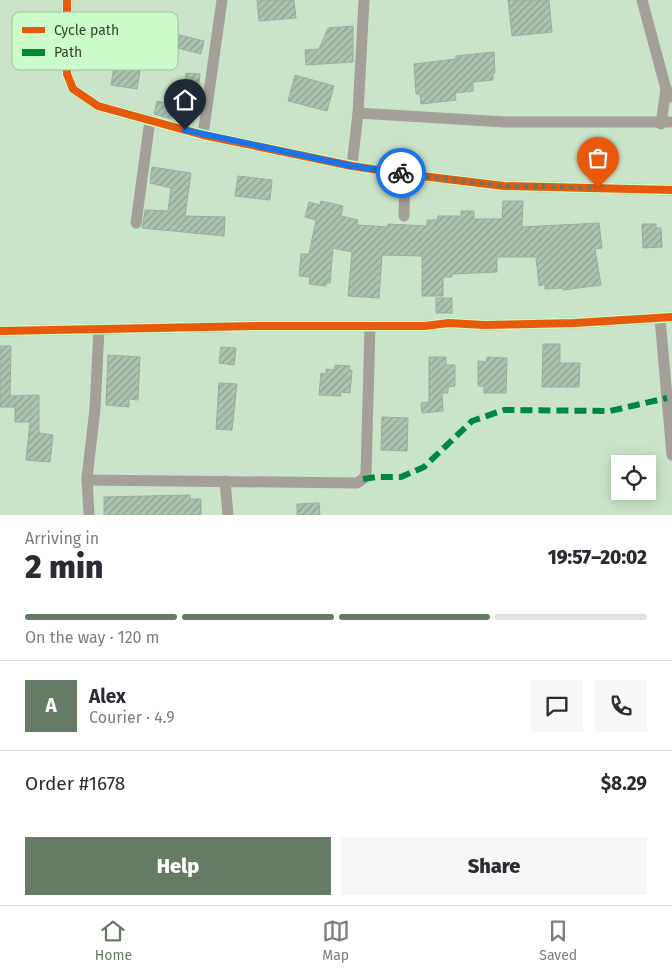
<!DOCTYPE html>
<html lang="en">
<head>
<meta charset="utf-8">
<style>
	:root { --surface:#fff; --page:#f7f7f7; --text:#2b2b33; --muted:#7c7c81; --line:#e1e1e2; --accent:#667b65 }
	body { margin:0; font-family:"Fira Sans",sans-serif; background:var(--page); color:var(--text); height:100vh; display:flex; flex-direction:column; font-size:19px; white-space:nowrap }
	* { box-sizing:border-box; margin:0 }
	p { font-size:16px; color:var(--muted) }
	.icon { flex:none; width:28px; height:28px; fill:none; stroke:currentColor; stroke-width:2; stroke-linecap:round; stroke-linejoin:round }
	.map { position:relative; height:515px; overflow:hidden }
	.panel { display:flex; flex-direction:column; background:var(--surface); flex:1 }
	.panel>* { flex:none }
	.controls { position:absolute; left:611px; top:455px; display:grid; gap:10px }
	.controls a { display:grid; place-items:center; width:45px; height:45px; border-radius:0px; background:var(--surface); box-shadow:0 2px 12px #0003; font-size:25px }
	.pin { position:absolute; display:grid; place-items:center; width:42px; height:42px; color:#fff; margin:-51px -21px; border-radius:50% 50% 50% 0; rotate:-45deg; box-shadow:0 0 5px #0007 }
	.pin .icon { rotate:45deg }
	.courier { position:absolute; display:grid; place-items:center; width:50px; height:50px; margin:-25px; border:4px solid #1a73e8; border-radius:50%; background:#fff; color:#222; box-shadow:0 1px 6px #0007 }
	.summary em { font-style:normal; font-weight:800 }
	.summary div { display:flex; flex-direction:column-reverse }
	.summary { display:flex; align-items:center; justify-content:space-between; height:85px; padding:0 25px }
	h1 { font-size:32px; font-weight:800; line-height:38px }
	.bar { display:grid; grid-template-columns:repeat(4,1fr); gap:8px 5px; align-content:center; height:60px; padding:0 25px }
	.bar i { height:6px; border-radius:4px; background:var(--line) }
	.bar .on { background:var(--accent) }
	.bar p { grid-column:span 4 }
	.line { display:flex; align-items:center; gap:12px; padding:0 25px; border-top:1px solid var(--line) }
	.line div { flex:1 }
	.round { display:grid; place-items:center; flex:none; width:52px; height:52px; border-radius:0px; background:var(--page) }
	.primary-button { display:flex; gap:10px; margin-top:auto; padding:10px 25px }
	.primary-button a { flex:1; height:58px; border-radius:0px; background:var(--accent); color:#fff; font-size:20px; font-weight:800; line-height:58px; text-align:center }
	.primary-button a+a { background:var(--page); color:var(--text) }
	.dock { display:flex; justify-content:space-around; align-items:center; height:70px; border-top:1px solid var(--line); background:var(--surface); font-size:14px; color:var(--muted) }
	.dock a { display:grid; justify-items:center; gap:2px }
	.dock .on { color:var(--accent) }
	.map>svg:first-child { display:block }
	.building { fill:url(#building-hatch); stroke:#96af9c }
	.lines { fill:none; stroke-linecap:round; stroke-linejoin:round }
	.minor { stroke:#a59f9a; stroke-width:11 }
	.quiet { stroke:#00873e; stroke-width:6; stroke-dasharray:12 6; stroke-linecap:butt }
	.cycleway-casing { stroke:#cdfccb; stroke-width:11 }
	.cycleway { stroke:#e8590c; stroke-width:8 }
	.done { stroke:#667b65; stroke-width:5; stroke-dasharray:0 9 }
	.route { stroke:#1a73e8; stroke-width:6 }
	.key { fill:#cdfccb; stroke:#9ec49c; stroke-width:1 }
	.key-label { font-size:14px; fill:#30432f }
</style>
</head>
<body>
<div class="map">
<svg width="672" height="515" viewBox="0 0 672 515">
	<defs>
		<pattern id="building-hatch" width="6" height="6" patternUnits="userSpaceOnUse" patternTransform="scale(1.25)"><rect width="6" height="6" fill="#abc3b1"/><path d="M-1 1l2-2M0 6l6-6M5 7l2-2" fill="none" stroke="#8ca090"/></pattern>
	</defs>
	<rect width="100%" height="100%" fill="#cae4c9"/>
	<!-- building -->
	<g class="building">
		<polygon points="257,0 294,0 296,18 259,21"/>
		<polygon points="508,0 549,0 552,32 512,36"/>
		<polygon points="353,26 353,62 306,65 305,50 319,49 328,28"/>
		<polygon points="160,30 204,41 201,54 157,43"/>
		<polygon points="494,52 495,73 493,73 493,80 473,82 473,91 455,93 456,100 421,104 420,94 416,94 414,64 456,59 456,56"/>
		<polygon points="114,67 140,71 137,89 111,85"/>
		<polygon points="186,73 200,74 198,91 185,90"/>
		<polygon points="295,75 334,86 327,111 288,101"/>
		<polygon points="157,101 175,105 172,119 154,114"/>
		<polygon points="152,167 191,173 185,216 225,217 224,236 142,228 145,210 168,211 171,188 150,183"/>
		<polygon points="238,176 272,180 270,200 235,196"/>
		<polygon points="321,201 343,206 341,216 358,220 357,225 388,227 388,224 427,226 427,220 437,220 438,216 461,216 461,211 474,211 474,219 502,219 503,201 523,201 522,227 599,223 602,248 595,249 601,285 563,290 563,288 545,289 545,284 539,286 536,257 497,257 497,272 452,274 452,277 443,277 443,296 422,296 422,256 382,255 379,298 348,296 352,252 333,248 330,283 326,283 326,286 309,284 310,277 299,276 301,254 309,254 316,220 305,217 309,202 320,205"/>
		<polygon points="642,224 656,224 656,228 661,228 662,247 643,248"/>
		<rect x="436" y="298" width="16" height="15"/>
		<polygon points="543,344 560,344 560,363 580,363 579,387 542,387"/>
		<polygon points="0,346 11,346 10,396 39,395 39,433 53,435 50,462 26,460 30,422 15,422 15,407 0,407"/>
		<polygon points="221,347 236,348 234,365 219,363"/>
		<polygon points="108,355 140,357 138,400 129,399 129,407 106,405"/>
		<polygon points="429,357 446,357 446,365 455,365 455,386 448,387 448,393 442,393 443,411 422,413 421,403 429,402"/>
		<polygon points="487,357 507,358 506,393 484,393 484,386 478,386 478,361 486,362"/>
		<polygon points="335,365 350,366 349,370 352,370 350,393 340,392 341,396 319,395 321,373 326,374 326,369 334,370"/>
		<polygon points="219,383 237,384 232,430 216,429"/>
		<polygon points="382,417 408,418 407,451 381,450"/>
		<polygon points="190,495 190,499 201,499 201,515 104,515 104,497"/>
		<polygon points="319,503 320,515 297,515 297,504"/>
	</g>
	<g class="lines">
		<!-- minor -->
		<g class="minor">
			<polyline points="67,0 67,74 73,89 98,106 203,135 352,166 405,174 504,186 672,190"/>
			<polyline points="642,0 666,89 672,97"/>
			<polyline points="358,113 505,122 672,122"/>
			<polyline points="661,124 666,89"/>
			<polyline points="203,135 222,0"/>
			<polyline points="352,166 358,113 364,0"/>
			<polyline points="404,216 405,174"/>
			<polyline points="136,223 150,120"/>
			<polyline points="660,318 672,455"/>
			<polyline points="0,331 258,326 425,326 449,323 484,325 575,323 672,317"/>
			<polyline points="87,480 357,483 363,479 366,474 370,326"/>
			<polyline points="225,481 228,515"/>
			<polyline points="89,515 87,478 95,409 99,329"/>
		</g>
		<!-- quiet -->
		<polyline class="quiet" points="363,479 376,477 401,477 424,467 472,421 504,410 610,411 667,398"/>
		<!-- cycleway casing -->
		<g class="cycleway-casing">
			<g id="cycleway">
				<polyline points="67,0 67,74 73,89 98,106 203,135 352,166 405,174 504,186 672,190"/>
				<polyline points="0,331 258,326 425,326 449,323 484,325 575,323 672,317"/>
			</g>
		</g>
		<!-- cycleway -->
		<use href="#cycleway" class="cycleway"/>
	</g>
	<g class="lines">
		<!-- done -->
		<polyline class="done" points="401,173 504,186 598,188"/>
		<!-- route -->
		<polyline class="route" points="185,130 352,166 401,173"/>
	</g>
	<!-- legend -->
	<rect x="12" y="12" width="166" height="58" rx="8" class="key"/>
	<rect x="22" y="27" width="23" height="6" fill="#e8590c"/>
	<rect x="22" y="49" width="23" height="7" fill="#00873e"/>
	<g class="key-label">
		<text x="54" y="35">Cycle path</text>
		<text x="54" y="57">Path</text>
	</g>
</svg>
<div class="controls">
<a><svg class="icon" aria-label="locate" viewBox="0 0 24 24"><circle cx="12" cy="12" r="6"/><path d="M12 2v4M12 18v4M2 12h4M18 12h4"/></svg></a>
</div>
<div class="pin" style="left:598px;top:188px;background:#ea580c"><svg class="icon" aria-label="bag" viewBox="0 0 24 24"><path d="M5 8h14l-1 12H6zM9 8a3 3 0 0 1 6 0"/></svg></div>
<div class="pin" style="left:185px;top:130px;background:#1f2937"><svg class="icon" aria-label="home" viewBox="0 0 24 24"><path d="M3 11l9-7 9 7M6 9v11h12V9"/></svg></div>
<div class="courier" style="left:401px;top:173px"><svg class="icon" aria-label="bike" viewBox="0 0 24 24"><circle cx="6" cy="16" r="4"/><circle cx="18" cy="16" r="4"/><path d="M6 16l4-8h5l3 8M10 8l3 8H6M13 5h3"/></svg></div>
</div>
<section class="panel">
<div class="summary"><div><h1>2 min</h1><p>Arriving in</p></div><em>19:57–20:02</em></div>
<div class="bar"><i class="on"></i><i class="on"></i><i class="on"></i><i></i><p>On the way · 120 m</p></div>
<div class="line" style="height:90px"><b class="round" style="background:var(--accent);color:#fff">A</b><div><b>Alex</b><p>Courier · 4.9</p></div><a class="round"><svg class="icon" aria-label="chat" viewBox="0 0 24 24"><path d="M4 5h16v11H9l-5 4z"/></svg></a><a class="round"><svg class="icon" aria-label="phone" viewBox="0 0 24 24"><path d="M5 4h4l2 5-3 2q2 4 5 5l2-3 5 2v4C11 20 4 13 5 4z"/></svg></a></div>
<div class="line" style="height:65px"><div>Order #1678</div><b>$8.29</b></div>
<div class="primary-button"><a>Help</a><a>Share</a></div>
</section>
<nav class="dock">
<a class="on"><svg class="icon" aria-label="home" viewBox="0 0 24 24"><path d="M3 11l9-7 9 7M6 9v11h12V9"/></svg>Home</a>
<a><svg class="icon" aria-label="map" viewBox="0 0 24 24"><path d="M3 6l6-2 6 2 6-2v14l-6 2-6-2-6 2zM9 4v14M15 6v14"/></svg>Map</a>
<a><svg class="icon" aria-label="saved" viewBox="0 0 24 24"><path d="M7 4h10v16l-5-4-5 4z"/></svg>Saved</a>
</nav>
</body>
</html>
